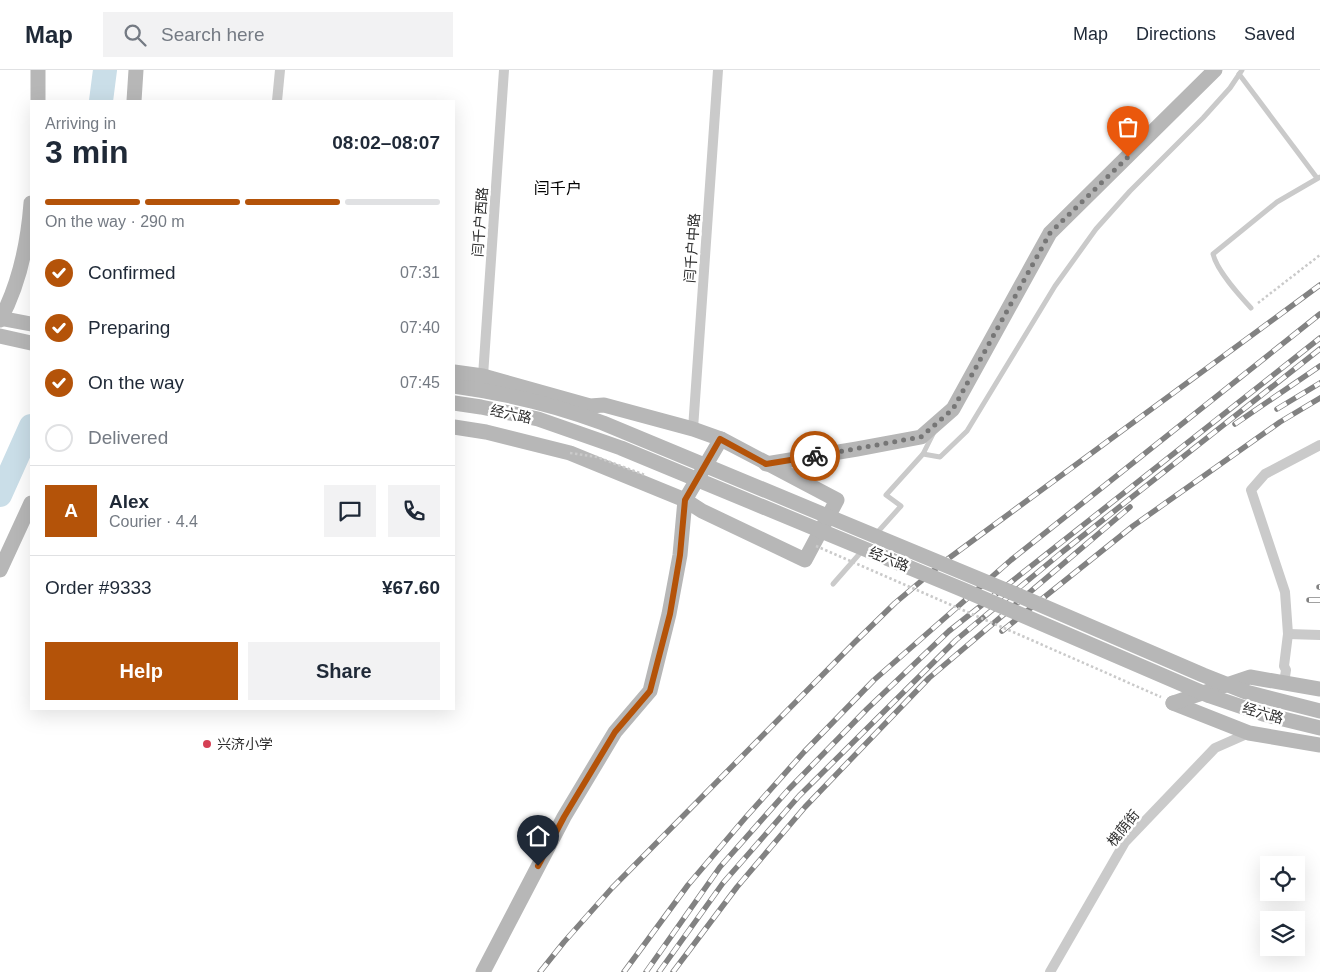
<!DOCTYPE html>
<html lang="en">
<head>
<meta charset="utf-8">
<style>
	:root { --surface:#fff; --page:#f2f2f3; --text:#1f2937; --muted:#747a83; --line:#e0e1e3; --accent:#b45309 }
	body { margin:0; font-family:Arial,"Noto Sans SC",sans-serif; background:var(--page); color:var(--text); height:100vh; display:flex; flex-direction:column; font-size:19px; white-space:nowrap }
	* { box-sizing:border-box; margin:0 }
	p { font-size:16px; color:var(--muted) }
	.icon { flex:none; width:28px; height:28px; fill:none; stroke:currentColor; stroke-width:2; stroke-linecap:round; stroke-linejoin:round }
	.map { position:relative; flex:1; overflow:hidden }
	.side { position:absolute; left:30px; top:30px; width:425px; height:610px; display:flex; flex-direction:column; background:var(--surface); border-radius:0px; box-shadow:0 5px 20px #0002 }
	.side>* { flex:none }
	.fabs { position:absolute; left:1260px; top:786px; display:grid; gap:10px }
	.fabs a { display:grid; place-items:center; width:45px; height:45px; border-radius:0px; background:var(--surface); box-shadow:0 5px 20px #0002; font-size:25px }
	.pin { position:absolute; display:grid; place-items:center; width:42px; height:42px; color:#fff; margin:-51px -21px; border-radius:50% 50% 50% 0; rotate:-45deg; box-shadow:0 0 5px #0007 }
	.pin .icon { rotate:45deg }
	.courier { position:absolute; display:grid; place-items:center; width:50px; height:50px; margin:-25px; border:4px solid #b45309; border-radius:50%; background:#fff; color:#222; box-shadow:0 1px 6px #0007 }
	.head em { font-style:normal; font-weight:800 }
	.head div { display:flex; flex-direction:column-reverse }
	.head { display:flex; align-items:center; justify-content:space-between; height:85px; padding:0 15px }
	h1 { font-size:32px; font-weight:800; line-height:38px }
	.bar { display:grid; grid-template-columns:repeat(4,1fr); gap:8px 5px; align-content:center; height:60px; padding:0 15px }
	.bar i { height:6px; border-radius:4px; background:var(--line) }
	.bar .active { background:var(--accent) }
	.bar p { grid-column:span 4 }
	.line { display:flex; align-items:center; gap:12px; padding:0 15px; border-top:1px solid var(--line) }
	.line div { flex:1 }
	.round { display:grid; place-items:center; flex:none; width:52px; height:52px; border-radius:0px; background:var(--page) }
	ol { padding:0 15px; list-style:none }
	li { display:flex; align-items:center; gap:15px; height:55px }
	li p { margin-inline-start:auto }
	li .icon { padding:5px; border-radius:50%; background:var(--accent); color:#fff; stroke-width:4 }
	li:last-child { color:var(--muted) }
	li i { width:28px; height:28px; border:2px solid var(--line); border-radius:50% }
	.cta { display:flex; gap:10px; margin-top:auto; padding:10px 15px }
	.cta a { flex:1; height:58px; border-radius:0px; background:var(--accent); color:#fff; font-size:20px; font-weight:800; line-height:58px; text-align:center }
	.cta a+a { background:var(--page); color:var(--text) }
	header { display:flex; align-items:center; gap:30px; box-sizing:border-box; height:70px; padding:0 25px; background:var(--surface); border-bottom:1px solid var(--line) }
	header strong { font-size:24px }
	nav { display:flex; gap:28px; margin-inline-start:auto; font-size:18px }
	.search { width:350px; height:45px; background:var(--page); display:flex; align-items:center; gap:12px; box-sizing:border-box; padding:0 18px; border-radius:0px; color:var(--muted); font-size:19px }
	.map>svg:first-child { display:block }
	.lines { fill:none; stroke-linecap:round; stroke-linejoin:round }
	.river { stroke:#cadee8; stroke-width:24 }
	.path { stroke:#cacaca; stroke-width:2.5; stroke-dasharray:2.5 2.5; stroke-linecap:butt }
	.lane { stroke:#cacaca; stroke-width:5 }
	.street { stroke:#cacaca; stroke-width:10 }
	.secondary { stroke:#b7b7b7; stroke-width:15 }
	.rail-casing { stroke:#828282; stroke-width:5.5 }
	.rail { stroke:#fff; stroke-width:4; stroke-dasharray:11; stroke-linecap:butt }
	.path-bridge { stroke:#cacaca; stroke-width:2.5; stroke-dasharray:2.5 2.5; stroke-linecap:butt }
	.secondary-bridge { stroke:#b7b7b7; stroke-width:15 }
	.done { stroke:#767676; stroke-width:5; stroke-dasharray:0 9 }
	.route { stroke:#b45309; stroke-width:6 }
	.poi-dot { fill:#d53f54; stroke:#fff; stroke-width:2 }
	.labels { text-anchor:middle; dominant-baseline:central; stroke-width:5; stroke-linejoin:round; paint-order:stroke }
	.street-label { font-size:14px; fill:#2d2d2d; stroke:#fff }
	.poi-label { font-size:14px; fill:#2d2d2d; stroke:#fff; text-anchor:start }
	.quarter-label { font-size:16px; fill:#000; stroke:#fff }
</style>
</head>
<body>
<header>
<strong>Map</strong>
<div class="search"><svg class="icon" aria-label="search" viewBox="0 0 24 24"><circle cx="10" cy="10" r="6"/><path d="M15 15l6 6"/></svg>Search here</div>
<nav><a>Map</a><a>Directions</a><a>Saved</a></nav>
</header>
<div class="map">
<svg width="1320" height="902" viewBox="0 0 1320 902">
	<rect width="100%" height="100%" fill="#fff"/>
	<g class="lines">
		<!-- river -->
		<g class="river">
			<polyline points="101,31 105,0"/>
			<polyline points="0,425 31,356"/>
		</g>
		<!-- path -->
		<g class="path">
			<polyline points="1258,233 1320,185"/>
			<polyline points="1036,572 1161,627"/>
		</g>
		<!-- lane -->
		<g class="lane">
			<polyline points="1239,4 1317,108"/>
			<path d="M1251,238C1239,225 1217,201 1213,184L1277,132L1320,107"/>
			<polyline points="923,384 934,362"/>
			<polyline points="875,465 901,436 886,425 923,384 940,387 967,361 1055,216 1096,159 1130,121 1203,48 1230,18 1242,0"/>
			<polyline points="833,514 862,481"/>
		</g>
		<!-- street -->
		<g class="street">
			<polyline points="277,31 280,0"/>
			<polyline points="483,306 504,0"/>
			<polyline points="693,359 718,0"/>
			<polyline points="1288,564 1320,565"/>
			<polyline points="1284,613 1286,600 1284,596 1288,564 1285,522 1251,420 1265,404 1320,375"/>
			<polyline points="1050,902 1125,772 1215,678 1249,663"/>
		</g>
		<!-- secondary -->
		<g class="secondary">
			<polyline points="38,0 38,31"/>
			<polyline points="134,31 136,0"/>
			<polyline points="0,248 31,254"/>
			<path d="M0,250C19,215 28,172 31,133"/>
			<polyline points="0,266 31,273"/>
			<polyline points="454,302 483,306 590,336 604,335 693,359 721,369 837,430 805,490 702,441 685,430 680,485 669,544 650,621 615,662 564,747 483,902"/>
			<polyline points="454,357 486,362 570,383 685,430 721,369"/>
			<polyline points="766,394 857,379 921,367 953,339 1050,163 1215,0"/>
			<polyline points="0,500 31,433"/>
			<polyline points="1173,633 1249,663 1320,675"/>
			<polyline points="1173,633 1250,607 1320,619"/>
		</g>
		<!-- rail casing -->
		<g class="rail-casing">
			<g id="rail">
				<polyline points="1277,339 1320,313"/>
				<polyline points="1235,354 1320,296"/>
				<polyline points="1319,517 1320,517"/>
				<polyline points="1309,530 1320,530"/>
				<polyline points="1002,561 1133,456 1280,352 1320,328"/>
				<polyline points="540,902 564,872 612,818 854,573 895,533 945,491 1320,215"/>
				<polyline points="624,902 688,815 746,747 804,682 874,610 1011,490 1320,244"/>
				<polyline points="646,902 720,797 789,719 867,639 949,561 1320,268"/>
				<polyline points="659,902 723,813 799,726 956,570 1061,483 1320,279"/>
				<polyline points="673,902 737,817 805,737 929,608 1130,437"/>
			</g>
		</g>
		<!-- rail -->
		<use href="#rail" class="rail"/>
		<!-- path-bridge -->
		<g class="path-bridge">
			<polyline points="570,383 597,387 645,405"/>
			<polyline points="816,476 1036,572"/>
		</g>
		<!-- secondary-bridge -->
		<g class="secondary-bridge">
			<path d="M454,316C504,323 555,335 603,353L1015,524L1203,605L1246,622L1320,641"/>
			<polyline points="454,333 481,337 538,349 621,378 966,521 1210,626 1263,644 1320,658"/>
		</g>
	</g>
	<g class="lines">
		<!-- done -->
		<polyline class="done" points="815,386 921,367 953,339 1050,163 1128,87"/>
		<!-- route -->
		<polyline class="route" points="538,796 564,747 615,662 650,621 670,544 680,485 685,430 720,369 766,394 815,386"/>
	</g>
	<!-- markers -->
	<circle class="poi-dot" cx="207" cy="674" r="5"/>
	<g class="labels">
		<!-- street labels -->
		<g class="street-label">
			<text transform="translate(480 152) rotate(-86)">闫千户西路</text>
			<text transform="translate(692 178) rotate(-86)">闫千户中路</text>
			<text transform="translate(511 344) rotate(12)">经六路</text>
			<text transform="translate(889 489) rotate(22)">经六路</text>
			<text transform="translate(1263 643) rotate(16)">经六路</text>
			<text transform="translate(1123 758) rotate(-51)">槐荫街</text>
		</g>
		<!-- poi labels -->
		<g class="poi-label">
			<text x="217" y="674">兴济小学</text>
		</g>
		<!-- quarter labels -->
		<g class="quarter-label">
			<text x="558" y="118">闫千户</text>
		</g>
	</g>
</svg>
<div class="fabs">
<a><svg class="icon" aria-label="locate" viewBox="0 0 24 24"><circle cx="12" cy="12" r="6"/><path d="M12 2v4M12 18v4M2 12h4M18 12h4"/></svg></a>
<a><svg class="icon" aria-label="layers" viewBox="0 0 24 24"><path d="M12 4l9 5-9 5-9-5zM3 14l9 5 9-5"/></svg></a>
</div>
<div class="pin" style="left:1128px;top:87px;background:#ea580c"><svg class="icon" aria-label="bag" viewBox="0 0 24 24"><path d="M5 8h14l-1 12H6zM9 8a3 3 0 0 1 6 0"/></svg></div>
<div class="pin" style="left:538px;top:796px;background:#1f2937"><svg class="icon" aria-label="home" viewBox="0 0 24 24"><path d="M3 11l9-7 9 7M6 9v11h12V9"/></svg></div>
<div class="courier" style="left:815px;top:386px"><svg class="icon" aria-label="bike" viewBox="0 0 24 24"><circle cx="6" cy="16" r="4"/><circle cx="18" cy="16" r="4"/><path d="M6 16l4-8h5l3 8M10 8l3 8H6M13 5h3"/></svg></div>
<section class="side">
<div class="head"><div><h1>3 min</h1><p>Arriving in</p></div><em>08:02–08:07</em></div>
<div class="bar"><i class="active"></i><i class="active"></i><i class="active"></i><i></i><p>On the way · 290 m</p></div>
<ol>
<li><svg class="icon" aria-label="check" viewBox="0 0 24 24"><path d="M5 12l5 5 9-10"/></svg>Confirmed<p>07:31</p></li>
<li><svg class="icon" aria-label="check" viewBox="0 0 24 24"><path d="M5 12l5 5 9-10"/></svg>Preparing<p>07:40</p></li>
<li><svg class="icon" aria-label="check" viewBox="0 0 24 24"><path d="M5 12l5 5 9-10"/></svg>On the way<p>07:45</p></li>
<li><i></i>Delivered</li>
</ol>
<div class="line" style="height:90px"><b class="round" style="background:var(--accent);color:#fff">A</b><div><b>Alex</b><p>Courier · 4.4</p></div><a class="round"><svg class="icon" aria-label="chat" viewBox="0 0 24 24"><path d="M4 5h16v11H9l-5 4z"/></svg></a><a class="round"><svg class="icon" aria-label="phone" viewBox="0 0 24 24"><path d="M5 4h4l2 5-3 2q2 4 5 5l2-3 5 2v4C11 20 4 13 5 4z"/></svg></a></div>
<div class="line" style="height:65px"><div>Order #9333</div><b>¥67.60</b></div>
<div class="cta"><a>Help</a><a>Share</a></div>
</section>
</div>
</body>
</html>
